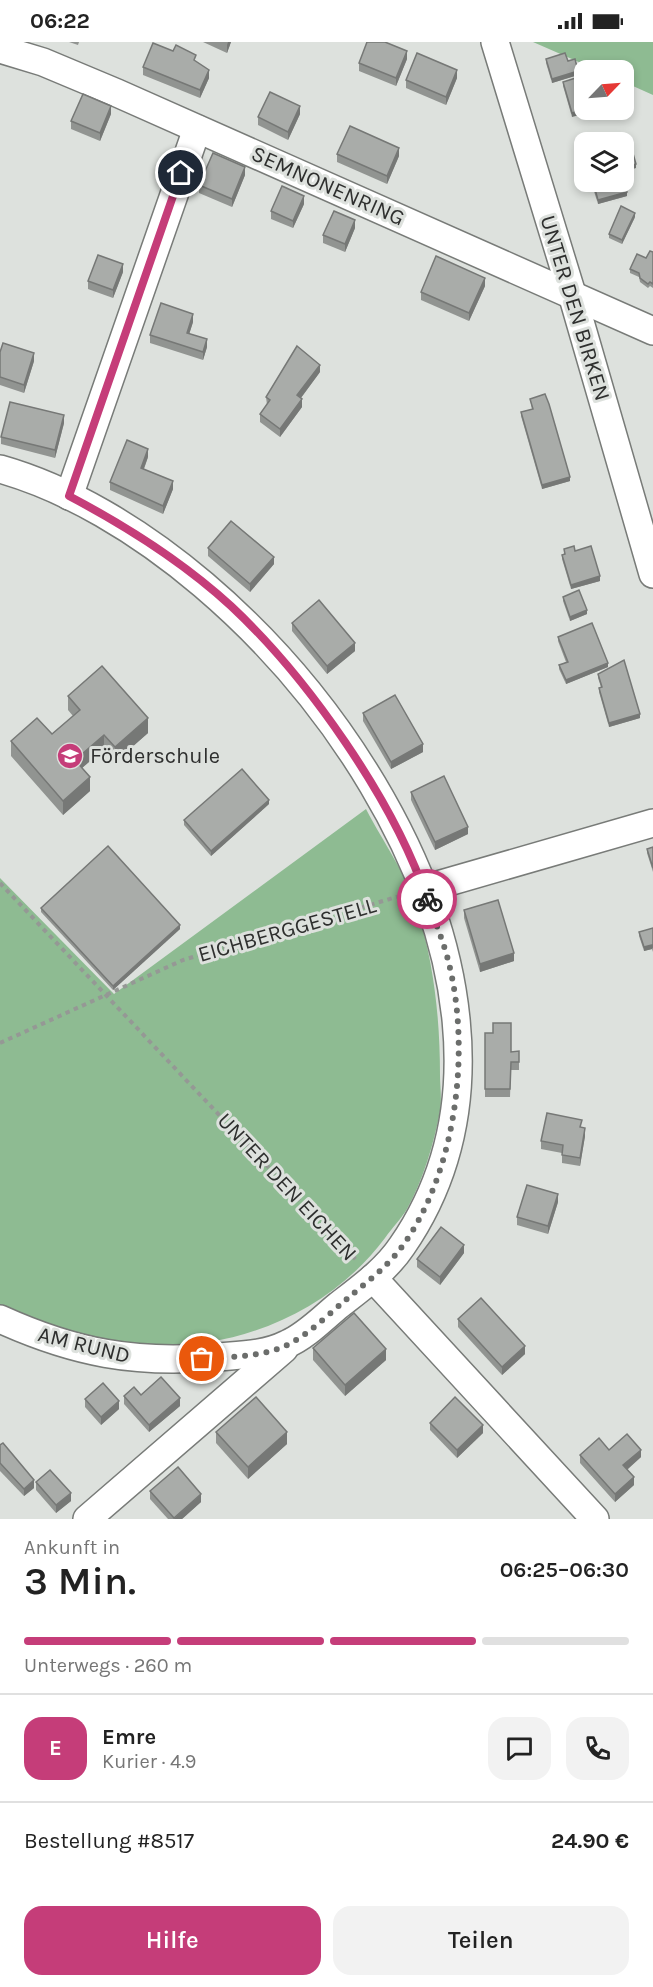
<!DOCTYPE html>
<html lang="de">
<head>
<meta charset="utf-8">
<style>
	:root { --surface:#fff; --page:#f2f2f2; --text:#222; --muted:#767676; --line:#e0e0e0; --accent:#c53d79 }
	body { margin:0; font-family:Karla,sans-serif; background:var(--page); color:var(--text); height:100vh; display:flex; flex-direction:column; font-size:22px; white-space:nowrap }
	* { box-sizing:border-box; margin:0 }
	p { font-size:20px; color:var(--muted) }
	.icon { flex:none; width:33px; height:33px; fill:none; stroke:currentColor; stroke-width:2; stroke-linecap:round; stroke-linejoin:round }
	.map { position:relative; height:1477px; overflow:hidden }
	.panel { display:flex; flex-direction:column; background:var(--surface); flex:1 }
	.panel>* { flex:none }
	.needle { width:39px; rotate:65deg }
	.buttons { position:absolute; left:574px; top:18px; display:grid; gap:12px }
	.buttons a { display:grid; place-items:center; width:60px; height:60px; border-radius:12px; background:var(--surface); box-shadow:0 3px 9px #0003; font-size:30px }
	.pin { position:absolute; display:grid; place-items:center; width:51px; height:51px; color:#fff; margin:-26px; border:3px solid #fff; border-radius:50%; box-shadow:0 2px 6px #0007 }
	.courier { position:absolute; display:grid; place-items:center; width:60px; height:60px; margin:-30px; border:4px solid #c53d79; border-radius:50%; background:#fff; color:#222; box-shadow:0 2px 8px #0007 }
	.overview em { font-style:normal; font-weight:600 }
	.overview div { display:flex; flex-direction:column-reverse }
	.overview { display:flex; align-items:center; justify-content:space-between; height:102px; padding:0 24px }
	h1 { font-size:39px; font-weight:600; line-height:45px }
	.bar { display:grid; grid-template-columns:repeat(4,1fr); gap:9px 6px; align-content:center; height:72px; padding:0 24px }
	.bar i { height:8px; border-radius:4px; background:var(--line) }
	.bar .on { background:var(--accent) }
	.bar p { grid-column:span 4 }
	.line { display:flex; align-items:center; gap:15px; padding:0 24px; border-top:2px solid var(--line) }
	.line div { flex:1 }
	.round { display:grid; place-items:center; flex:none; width:63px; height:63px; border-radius:18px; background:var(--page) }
	.primary-button { display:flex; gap:12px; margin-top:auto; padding:12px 24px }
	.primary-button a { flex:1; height:69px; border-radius:18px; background:var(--accent); color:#fff; font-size:24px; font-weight:600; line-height:69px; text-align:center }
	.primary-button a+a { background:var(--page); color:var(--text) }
	.status { display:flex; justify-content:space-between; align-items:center; height:42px; padding:0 30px; background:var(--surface); direction:ltr }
	.status svg { height:16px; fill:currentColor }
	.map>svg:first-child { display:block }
	.green { fill:#8ebb92 }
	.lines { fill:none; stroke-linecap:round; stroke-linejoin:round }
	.minor-casing { stroke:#787b78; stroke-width:30 }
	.path { stroke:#959895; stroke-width:4; stroke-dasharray:4.5 4.5; stroke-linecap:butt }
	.minor { stroke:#fff; stroke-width:27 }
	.wall { fill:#919491 }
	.shaded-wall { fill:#767876 }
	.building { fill:#a9aca9; stroke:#767876; stroke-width:1.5 }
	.done { stroke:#6b6d6b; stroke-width:6; stroke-dasharray:0 10.8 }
	.route { stroke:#c53d79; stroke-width:8 }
	.labels { text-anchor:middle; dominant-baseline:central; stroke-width:6; stroke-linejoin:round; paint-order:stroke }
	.street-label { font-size:22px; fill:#2e2f2e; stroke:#dde1dd }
	.poi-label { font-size:22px; fill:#2e2f2e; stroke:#dde1dd; text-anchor:start }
</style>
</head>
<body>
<div class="status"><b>06:22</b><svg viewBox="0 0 49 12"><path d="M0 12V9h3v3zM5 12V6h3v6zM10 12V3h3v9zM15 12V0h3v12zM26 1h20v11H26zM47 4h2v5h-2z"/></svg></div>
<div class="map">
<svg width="653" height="1477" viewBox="0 0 653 1477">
	<rect width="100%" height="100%" fill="#dde1dd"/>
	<!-- green -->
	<g class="green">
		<polygon points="533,0 653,0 653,53 624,40 624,28 597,28"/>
		<path d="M366,767C383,800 406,831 417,867C434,921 440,977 440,1033C440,1044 442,1057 440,1069C434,1101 423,1138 407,1167C401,1177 392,1186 385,1196C324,1278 217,1316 117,1301C76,1295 38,1279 0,1265V836L114,952Z"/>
	</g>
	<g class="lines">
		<!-- minor casing -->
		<g class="minor-casing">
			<g id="minor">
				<polyline points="495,0 572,252 653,532"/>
				<polyline points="0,7 43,20 117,51 653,289"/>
				<path d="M0,427C271,504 589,933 402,1204C386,1228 361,1246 339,1263C323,1276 306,1294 287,1302C265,1313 242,1313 217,1315C135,1322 75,1311 0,1277"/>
				<polyline points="69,454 197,87"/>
				<polyline points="424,847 653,781"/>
				<polyline points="373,1236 595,1477"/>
				<polyline points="87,1477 284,1307"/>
			</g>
		</g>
		<!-- path -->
		<g class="path">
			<polyline points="0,841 358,1220"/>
			<polyline points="0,1001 183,918 400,854"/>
		</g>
		<!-- minor -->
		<use href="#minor" class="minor"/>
	</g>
	<!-- wall -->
	<g class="wall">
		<polygon points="69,0 79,0 78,3"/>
		<polygon points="203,0 231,0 227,11"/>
		<polygon points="407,17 396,44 359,29 359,21"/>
		<polygon points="546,17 568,19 578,33 552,41 546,21"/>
		<polygon points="196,20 209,36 200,56 143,33 143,25"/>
		<polygon points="585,33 572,75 563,44 563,40"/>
		<polygon points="457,36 446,63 406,46 406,38"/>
		<polygon points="111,72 100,99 71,87 71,79"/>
		<polygon points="300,72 288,98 258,83 258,75"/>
		<polygon points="337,112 399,114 387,142 337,120"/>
		<polygon points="245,133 232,165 199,151 199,143"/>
		<polygon points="591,140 624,140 627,154 598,162"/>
		<polygon points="304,162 293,186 271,177 271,169"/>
		<polygon points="635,175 622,202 609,196 609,192"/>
		<polygon points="355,186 345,210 323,201 323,193"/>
		<polygon points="653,210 653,246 650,244 648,246 640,240 639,235 630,231 630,227"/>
		<polygon points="123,230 113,256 88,247 88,239"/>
		<polygon points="485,244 469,279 421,258 421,250"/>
		<polygon points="193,280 189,292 207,305 203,318 150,301 150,293"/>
		<polygon points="0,310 34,319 24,351 0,343"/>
		<polygon points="320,330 301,356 302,365 280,395 260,380 260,372 267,363 266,355"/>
		<polygon points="530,357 570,439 542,447 521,374 521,370 532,367"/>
		<polygon points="64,381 55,416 1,402 1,395"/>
		<polygon points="148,415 144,427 173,447 163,472 110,448 110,440"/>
		<polygon points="208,506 274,522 250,550 208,514"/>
		<polygon points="564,507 575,509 600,539 571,547 562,517 562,513 564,512"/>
		<polygon points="563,555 587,572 570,579 563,559"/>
		<polygon points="292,581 355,609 327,632 292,589"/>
		<polygon points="558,595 608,625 566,642 559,627 559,623 566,620 558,599"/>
		<polygon points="598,632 640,676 609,685 599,650 599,646 601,645 598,636"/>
		<polygon points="68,654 148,691 115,720 104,707 82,726 90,749 63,773 11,714 11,699 52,692 73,674 68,668"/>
		<polygon points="363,671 423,710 391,727 363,679"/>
		<polygon points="411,750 468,792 435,808 411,758"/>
		<polygon points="269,762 211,814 184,783 184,778"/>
		<polygon points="653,805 653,830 647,811 647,807"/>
		<polygon points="41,866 180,887 113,948 41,870"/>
		<polygon points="464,868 514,919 480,930 464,876"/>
		<polygon points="653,886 653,910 652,907 644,909 639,894 639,890"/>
		<polygon points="485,991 511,1010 519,1009 519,1028 511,1028 510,1055 485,1055"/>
		<polygon points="582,1086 585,1094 580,1124 562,1121 562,1111 541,1107 541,1099"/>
		<polygon points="558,1160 548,1192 517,1183 517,1175"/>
		<polygon points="464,1211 440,1243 417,1225 417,1217"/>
		<polygon points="458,1277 525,1312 502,1333 458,1285"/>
		<polygon points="313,1306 386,1318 345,1354 313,1318"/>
		<polygon points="141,1353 180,1364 149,1390 124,1362 124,1354"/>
		<polygon points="85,1357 119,1367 101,1383 85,1365"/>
		<polygon points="430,1381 483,1391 457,1416 430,1388"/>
		<polygon points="216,1390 287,1402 248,1437 216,1401"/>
		<polygon points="0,1403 34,1446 24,1454 0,1429"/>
		<polygon points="609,1408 641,1415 627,1428 634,1443 615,1460 580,1421 580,1413"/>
		<polygon points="36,1440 71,1459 56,1471 36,1448"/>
		<polygon points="150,1449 201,1460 182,1477 168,1477 150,1457"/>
	</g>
	<!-- shaded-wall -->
	<g class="shaded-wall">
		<polygon points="228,0 231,0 227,11 227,3"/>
		<polygon points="407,9 407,17 396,44 396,36"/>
		<polygon points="209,28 209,36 200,56 200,48"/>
		<polygon points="457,28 457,36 446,63 446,55"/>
		<polygon points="578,29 578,33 552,41 552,37"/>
		<polygon points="111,64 111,72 100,99 100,91"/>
		<polygon points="300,64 300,72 288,98 288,90"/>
		<polygon points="585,67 598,68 572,75 572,71"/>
		<polygon points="399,106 399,114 387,142 387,134"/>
		<polygon points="636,122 636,126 624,130 624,126"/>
		<polygon points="245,125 245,133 232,165 232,157"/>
		<polygon points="627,150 627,154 598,162 598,158"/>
		<polygon points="304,154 304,162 293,186 293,179"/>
		<polygon points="635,171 635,175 622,202 622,198"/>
		<polygon points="355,178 355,186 345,210 345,202"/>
		<polygon points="123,222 123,230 113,256 113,248"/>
		<polygon points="485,236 485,244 469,279 469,271"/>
		<polygon points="193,272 193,280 187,299 187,291"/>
		<polygon points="207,297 207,305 203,318 203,310"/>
		<polygon points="34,311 34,319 24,351 24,343"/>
		<polygon points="320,323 320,330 297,361 297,353"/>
		<polygon points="302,357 302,365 280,395 280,387"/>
		<polygon points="64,373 64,381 55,416 55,408"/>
		<polygon points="148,407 148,415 141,434 141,426"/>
		<polygon points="570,435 570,439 542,447 542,443"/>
		<polygon points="173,439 173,447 163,472 163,464"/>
		<polygon points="274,515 274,522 250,550 250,542"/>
		<polygon points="600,534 600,539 571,547 571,543"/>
		<polygon points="587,568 587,572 570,579 570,575"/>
		<polygon points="355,601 355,609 327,632 327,624"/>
		<polygon points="608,621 608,625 566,642 566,638"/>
		<polygon points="640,672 640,676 609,685 609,681"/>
		<polygon points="148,676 148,691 115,720 115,705"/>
		<polygon points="104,693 104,707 75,732 75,718"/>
		<polygon points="423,702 423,710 391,727 391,720"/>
		<polygon points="90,735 90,749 63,773 63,759"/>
		<polygon points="269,758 269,762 211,814 211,809"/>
		<polygon points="468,785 468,792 435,808 435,800"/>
		<polygon points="180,883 180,887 113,948 113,944"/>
		<polygon points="652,903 652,907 644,909 644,905"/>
		<polygon points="514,911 514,919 480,930 480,922"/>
		<polygon points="585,1086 585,1094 580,1124 580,1116"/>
		<polygon points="558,1152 558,1160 548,1192 548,1184"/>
		<polygon points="464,1203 464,1211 440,1243 440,1235"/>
		<polygon points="525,1304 525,1312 502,1333 502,1325"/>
		<polygon points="386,1307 386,1318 345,1354 345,1343"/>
		<polygon points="180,1356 180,1364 149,1390 149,1383"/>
		<polygon points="119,1359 119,1367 101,1383 101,1375"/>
		<polygon points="483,1383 483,1391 457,1416 457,1408"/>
		<polygon points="287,1390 287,1402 248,1437 248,1425"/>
		<polygon points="641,1408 641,1415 623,1431 623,1423"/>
		<polygon points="634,1435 634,1443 615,1460 615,1452"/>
		<polygon points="34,1438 34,1446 24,1454 24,1447"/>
		<polygon points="71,1451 71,1459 56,1471 56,1463"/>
		<polygon points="201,1452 201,1460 182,1477 174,1477"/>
	</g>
	<!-- building -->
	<g class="building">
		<polygon points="367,0 385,0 407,9 396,36 359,21"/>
		<polygon points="153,1 173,9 176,3 196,13 194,18 209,28 200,48 143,25"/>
		<polygon points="417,11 457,28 446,55 406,38"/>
		<polygon points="565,11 568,19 575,17 578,29 552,37 546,17"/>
		<polygon points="585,33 585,67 572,71 563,40"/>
		<polygon points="270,50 300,64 288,90 258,75"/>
		<polygon points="83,52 111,64 100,91 71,79"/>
		<polygon points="350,84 399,106 387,134 337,112"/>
		<polygon points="628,94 636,122 624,126 624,100 606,100"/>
		<polygon points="213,111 245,125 232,157 199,143"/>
		<polygon points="593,140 624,140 627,150 598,158"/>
		<polygon points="282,144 304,154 293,179 271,169"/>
		<polygon points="621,164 635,171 622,198 609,192"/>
		<polygon points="334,169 355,178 345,202 323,193"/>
		<polygon points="650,209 653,210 653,242 650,240 648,242 640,236 639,231 630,227 637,212 646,216"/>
		<polygon points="98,213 123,222 113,248 88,239"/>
		<polygon points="436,214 485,236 469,271 421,250"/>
		<polygon points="161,261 193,272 187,291 207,297 203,310 150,293"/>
		<polygon points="3,301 34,311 24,343 0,335 0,310"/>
		<polygon points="297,304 320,323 297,353 302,357 280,387 260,372 270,358 266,355"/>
		<polygon points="545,352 549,362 570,435 542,443 521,370 533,367 530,357"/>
		<polygon points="10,360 64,373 55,408 1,395"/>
		<polygon points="127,398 148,407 141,426 173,439 163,464 110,440"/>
		<polygon points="231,479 274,515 250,542 208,506"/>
		<polygon points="574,504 575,509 591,504 600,534 571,543 562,513 565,512 564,507"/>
		<polygon points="579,548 587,568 570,575 563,555"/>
		<polygon points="319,558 355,601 327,624 292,581"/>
		<polygon points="592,581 608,621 566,638 559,623 568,620 558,595"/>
		<polygon points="624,618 640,672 609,681 599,646 602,645 598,632"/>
		<polygon points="102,624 148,676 115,705 104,693 75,718 90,735 63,759 11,699 37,676 52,692 80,668 68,654"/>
		<polygon points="395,653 423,702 391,720 363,671"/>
		<polygon points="242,727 269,758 211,809 184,778"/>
		<polygon points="444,734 468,785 435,800 411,750"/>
		<polygon points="108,804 180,883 113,944 41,866"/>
		<polygon points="653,805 653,826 647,807"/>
		<polygon points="498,858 514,911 480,922 464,868"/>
		<polygon points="653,886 653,906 652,903 644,905 639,890"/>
		<polygon points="493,981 511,981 511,1010 519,1009 519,1020 511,1020 510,1047 485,1047 485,991 493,991"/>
		<polygon points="547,1071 582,1078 580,1085 585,1086 580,1116 562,1113 563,1103 541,1099"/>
		<polygon points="527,1143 558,1152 548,1184 517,1175"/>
		<polygon points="441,1185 464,1203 440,1235 417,1217"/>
		<polygon points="481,1256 525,1304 502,1325 458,1277"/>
		<polygon points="354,1271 386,1307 345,1343 313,1306"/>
		<polygon points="161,1335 180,1356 149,1383 124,1354 134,1345 141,1353"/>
		<polygon points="103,1341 119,1359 101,1375 85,1357"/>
		<polygon points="256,1355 287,1390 248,1425 216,1390"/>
		<polygon points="455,1355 483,1383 457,1408 430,1381"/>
		<polygon points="627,1392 641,1408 623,1423 634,1435 615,1452 580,1413 599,1396 609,1408"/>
		<polygon points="3,1401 34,1438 24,1447 0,1421 0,1403"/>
		<polygon points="178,1425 201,1452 174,1476 150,1449"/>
		<polygon points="50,1428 71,1451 56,1463 36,1440"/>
	</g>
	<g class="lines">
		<!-- done -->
		<path class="done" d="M202,1317C231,1314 264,1316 291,1301C311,1290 330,1271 348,1256C366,1241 387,1225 401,1206C456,1132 471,1010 449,922C444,900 434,878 427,857"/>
		<!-- route -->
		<path class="route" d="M181,131L69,454C126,484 183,520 231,564C307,635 394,758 427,857"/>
	</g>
	<!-- icons -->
	<defs>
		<g id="school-disc" transform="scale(1.35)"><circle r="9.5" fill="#c53d79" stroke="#dde1dd"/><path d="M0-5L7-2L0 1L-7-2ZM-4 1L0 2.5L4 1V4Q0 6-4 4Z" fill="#fff"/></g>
	</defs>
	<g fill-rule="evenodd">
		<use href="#school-disc" x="70" y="714"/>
	</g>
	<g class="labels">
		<!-- street labels -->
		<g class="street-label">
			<text transform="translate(328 144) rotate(24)">SEMNONENRING</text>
			<text transform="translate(575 266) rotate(73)">UNTER DEN BIRKEN</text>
			<text transform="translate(287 888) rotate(-16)">EICHBERGGESTELL</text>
			<text transform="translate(287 1145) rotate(47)">UNTER DEN EICHEN</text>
			<text transform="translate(84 1303) rotate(14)">AM RUND</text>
		</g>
		<!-- poi labels -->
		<g class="poi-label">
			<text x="90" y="714">Förderschule</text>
		</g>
	</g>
</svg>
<div class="buttons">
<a><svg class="needle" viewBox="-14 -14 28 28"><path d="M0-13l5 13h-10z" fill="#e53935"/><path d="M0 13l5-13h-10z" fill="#767676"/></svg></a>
<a><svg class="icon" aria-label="layers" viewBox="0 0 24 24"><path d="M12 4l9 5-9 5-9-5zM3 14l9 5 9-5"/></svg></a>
</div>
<div class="pin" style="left:202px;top:1317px;background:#ea580c"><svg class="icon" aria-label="bag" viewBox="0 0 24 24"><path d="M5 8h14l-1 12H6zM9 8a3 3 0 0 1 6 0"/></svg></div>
<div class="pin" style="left:181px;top:131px;background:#1f2937"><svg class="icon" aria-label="home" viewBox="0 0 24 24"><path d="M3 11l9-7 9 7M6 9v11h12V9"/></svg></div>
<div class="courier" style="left:427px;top:857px"><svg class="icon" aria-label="bike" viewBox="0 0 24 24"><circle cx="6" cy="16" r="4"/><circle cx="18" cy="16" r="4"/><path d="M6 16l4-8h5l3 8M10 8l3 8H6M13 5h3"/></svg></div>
</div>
<section class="panel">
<div class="overview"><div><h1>3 Min.</h1><p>Ankunft in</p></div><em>06:25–06:30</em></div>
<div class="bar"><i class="on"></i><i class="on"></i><i class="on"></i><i></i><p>Unterwegs · 260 m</p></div>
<div class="line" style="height:108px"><b class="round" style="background:var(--accent);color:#fff">E</b><div><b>Emre</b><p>Kurier · 4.9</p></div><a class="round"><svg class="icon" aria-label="chat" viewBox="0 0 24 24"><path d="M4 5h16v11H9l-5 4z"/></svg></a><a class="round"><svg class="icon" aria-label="phone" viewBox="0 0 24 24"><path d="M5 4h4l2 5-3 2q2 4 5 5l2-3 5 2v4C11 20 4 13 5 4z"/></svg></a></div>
<div class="line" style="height:78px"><div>Bestellung #8517</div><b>24.90 €</b></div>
<div class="primary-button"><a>Hilfe</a><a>Teilen</a></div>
</section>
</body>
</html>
